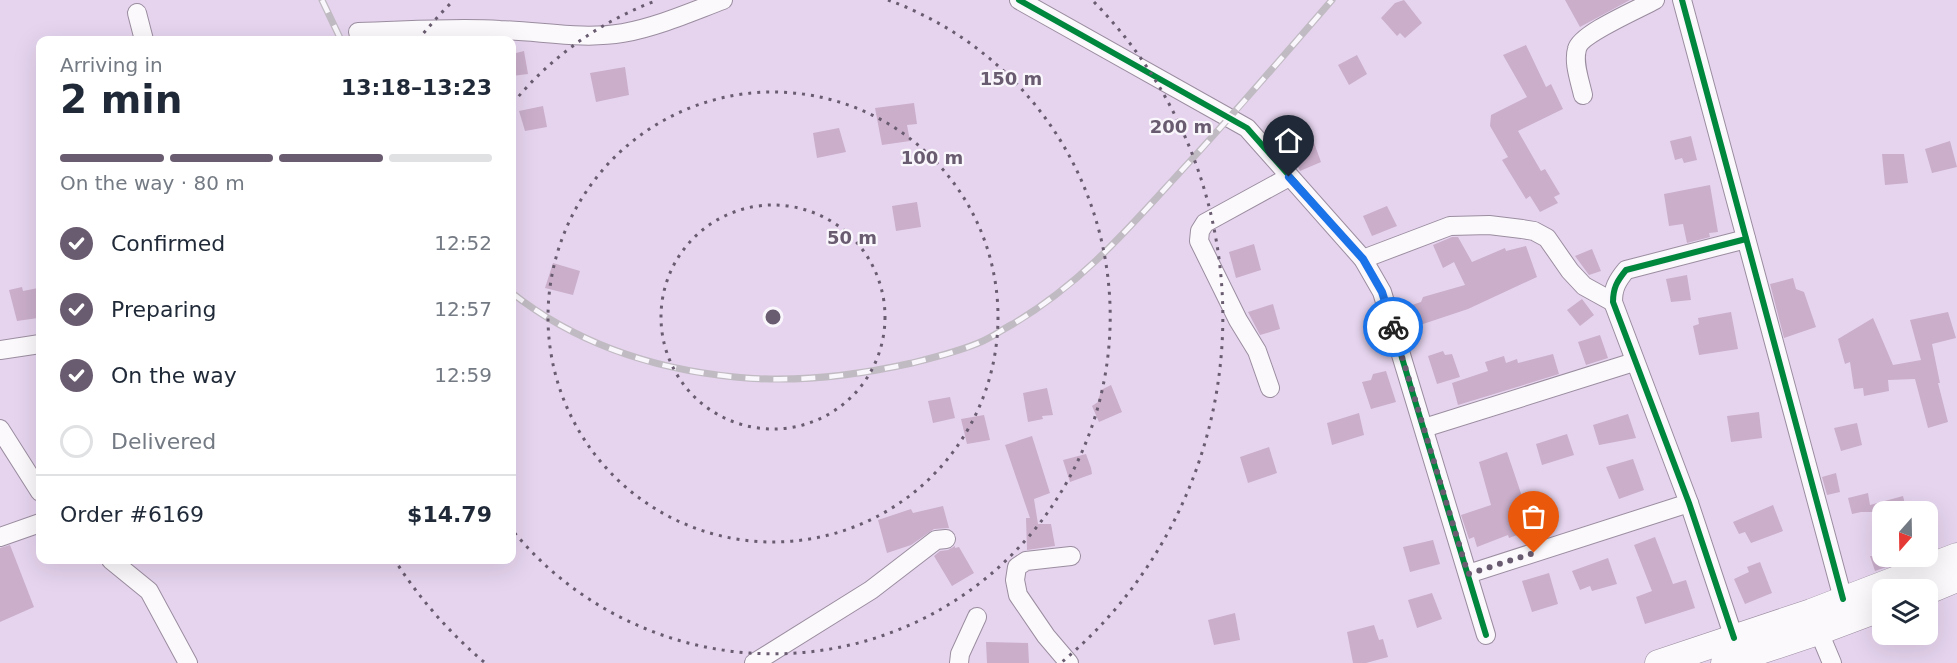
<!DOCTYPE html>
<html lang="en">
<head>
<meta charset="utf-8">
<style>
	:root { --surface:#fff; --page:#f6f6f7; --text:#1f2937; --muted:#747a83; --line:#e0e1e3; --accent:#6a5c70 }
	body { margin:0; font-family:"DejaVu Sans",sans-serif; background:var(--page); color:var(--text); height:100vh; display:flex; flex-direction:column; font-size:22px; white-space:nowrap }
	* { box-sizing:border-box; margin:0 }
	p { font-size:20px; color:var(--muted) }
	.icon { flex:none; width:33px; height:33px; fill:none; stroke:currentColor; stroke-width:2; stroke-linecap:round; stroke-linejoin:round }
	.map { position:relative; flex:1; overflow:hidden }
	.panel { position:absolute; left:36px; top:36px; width:480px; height:528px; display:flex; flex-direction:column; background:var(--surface); border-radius:12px; box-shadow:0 6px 24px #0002 }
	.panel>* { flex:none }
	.needle { width:39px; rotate:200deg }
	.buttons { position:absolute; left:1872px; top:501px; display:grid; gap:12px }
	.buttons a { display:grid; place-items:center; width:66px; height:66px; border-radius:12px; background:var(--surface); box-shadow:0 6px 24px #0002; font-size:30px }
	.pin { position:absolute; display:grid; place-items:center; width:51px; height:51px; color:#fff; margin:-62px -26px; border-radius:50% 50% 50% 0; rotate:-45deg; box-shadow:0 0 6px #0007 }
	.pin .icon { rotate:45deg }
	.courier { position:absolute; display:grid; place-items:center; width:60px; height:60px; margin:-30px; border:4px solid #1a73e8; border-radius:50%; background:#fff; color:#222; box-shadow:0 2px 8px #0007 }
	.summary em { font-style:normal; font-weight:700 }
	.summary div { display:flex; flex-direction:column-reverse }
	.summary { display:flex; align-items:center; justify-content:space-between; height:102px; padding:0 24px }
	h1 { font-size:39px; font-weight:700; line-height:45px }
	.bar { display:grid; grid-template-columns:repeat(4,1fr); gap:9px 6px; align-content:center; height:72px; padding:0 24px }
	.bar i { height:8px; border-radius:4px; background:var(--line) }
	.bar .selected { background:var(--accent) }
	.bar p { grid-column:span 4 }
	.line { display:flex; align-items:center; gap:15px; padding:0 24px; border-top:2px solid var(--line) }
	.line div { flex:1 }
	ol { padding:0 24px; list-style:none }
	li { display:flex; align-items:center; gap:18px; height:66px }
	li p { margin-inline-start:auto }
	li .icon { padding:6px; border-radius:50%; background:var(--accent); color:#fff; stroke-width:4 }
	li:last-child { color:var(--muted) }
	li i { width:33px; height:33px; border:3px solid var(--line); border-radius:50% }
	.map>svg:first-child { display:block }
	.building { fill:#caaeca }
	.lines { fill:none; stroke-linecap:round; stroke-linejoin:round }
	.minor-casing { stroke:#9b8da0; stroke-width:20 }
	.secondary-casing { stroke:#9b8da0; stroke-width:27 }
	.minor { stroke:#fbf9fc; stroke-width:18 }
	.secondary { stroke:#fbf9fc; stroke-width:26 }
	.rail-casing { stroke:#c0bac2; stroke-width:7 }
	.rail { stroke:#faf7fc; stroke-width:4.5; stroke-dasharray:14; stroke-linecap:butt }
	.cycleway-casing { stroke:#faf7fc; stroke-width:10 }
	.cycleway { stroke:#00873e; stroke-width:6 }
	.done { stroke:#6a5c70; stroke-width:6; stroke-dasharray:0 10.8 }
	.route { stroke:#1a73e8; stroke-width:8 }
	.ring { fill:none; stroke:#6a5c70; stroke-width:3; stroke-dasharray:3 6 }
	.centre { fill:#6a5c70; stroke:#faf7fc; stroke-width:3 }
	.ring-label { font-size:18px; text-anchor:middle; font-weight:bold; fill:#6a5c70; stroke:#faf7fc; stroke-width:4.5; stroke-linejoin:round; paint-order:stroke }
</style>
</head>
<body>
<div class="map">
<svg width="1957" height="663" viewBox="0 0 1957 663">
	<rect width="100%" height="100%" fill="#e6d4ee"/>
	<!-- building -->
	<g class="building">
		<polygon points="1404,0 1422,23 1405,38 1400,33 1397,36 1381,18 1395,3"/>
		<polygon points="1565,0 1630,0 1580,27"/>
		<polygon points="1526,45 1546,87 1551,84 1563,109 1518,131 1541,171 1545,169 1560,194 1554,197 1558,203 1540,212 1530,196 1526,199 1502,160 1508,157 1490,126 1491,115 1527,97 1503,55"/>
		<polygon points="524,51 528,74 512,76 512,54"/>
		<polygon points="1357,55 1367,74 1349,85 1338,65"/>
		<polygon points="625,67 629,95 596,102 590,73"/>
		<polygon points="914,103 917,124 907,125 910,141 882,145 875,108"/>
		<polygon points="543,106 547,127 525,131 519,111"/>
		<polygon points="839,128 846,152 817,158 813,133"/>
		<polygon points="1691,136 1697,160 1684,163 1682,158 1675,160 1670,141"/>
		<polygon points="1313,140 1321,162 1300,171 1289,149"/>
		<polygon points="1950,141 1957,167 1932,173 1925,149"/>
		<polygon points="1882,154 1904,154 1908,183 1885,185"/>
		<polygon points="1710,185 1718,232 1709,233 1710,237 1687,243 1683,224 1669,226 1664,194"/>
		<polygon points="917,202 921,227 896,231 892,206"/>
		<polygon points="1387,206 1397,226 1372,236 1363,216"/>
		<polygon points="1452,237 1458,237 1472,262 1505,248 1506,251 1526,246 1537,277 1468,309 1420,325 1412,305 1421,302 1423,297 1465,285 1454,262 1443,268 1433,245"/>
		<polygon points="1254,244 1261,270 1236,278 1229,252"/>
		<polygon points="1592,249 1601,271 1589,275 1575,256"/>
		<polygon points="553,263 580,271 573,295 545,288"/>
		<polygon points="1687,275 1691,300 1671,302 1666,279"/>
		<polygon points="1793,278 1796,289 1804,292 1816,327 1784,338 1770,284"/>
		<polygon points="22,287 23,291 38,288 40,308 36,309 38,318 17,321 9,290"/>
		<polygon points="1582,299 1594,315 1580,326 1567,310"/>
		<polygon points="1273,304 1280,329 1260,335 1248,312"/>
		<polygon points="1731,312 1738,349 1699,355 1693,326 1699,324 1698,318"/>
		<polygon points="1948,312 1956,338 1932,344 1940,383 1938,383 1948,422 1928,428 1915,379 1888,380 1889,391 1864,396 1863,388 1854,389 1850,362 1845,364 1838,339 1873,318 1893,365 1921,360 1910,320"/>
		<polygon points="1600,335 1608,358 1586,365 1578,342"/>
		<polygon points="1443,351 1445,355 1452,354 1460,377 1437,384 1428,356"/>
		<polygon points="1553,354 1559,374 1458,405 1452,383 1488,371 1485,362 1504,356 1506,363 1517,359 1518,363"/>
		<polygon points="1386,371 1396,402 1371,409 1362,382 1371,380 1373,374"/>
		<polygon points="1111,385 1122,412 1099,422 1092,406 1098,402 1101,390"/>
		<polygon points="1047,388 1053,415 1042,416 1043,419 1028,422 1023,393"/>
		<polygon points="950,397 955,418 933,423 928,401"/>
		<polygon points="1759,412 1762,438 1731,442 1727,416"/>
		<polygon points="1359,413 1364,435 1332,445 1327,423"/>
		<polygon points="1628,414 1636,438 1599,445 1593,425"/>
		<polygon points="984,415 990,440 967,444 961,419"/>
		<polygon points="1857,423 1862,445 1841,451 1834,428"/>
		<polygon points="1567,434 1574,455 1542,465 1536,444"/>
		<polygon points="1032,436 1050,493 1034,499 1038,524 1051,524 1055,546 1027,550 1026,518 1030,518 1005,445"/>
		<polygon points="1269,447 1277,473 1248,483 1240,457"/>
		<polygon points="1507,452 1533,529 1509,538 1508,535 1477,547 1474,537 1469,539 1461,515 1491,505 1479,462"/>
		<polygon points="1086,454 1091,468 1092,474 1070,482 1063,460"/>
		<polygon points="1633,459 1644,490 1619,499 1606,467"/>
		<polygon points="1836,473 1840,492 1827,495 1822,477"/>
		<polygon points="1868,493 1870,505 1903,496 1907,512 1861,512 1852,514 1848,498"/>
		<polygon points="1773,505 1783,531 1751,543 1745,532 1739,534 1733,522"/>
		<polygon points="943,506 949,528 934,529 911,545 887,553 878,520 911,509 913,513"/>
		<polygon points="1655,537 1673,584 1686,580 1695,608 1645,624 1636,597 1652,591 1634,545"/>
		<polygon points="1433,540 1440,564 1410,572 1403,547"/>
		<polygon points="10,545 34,607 0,622 0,548"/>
		<polygon points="955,546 955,548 959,547 974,573 952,586 934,556 940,551 948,550"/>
		<polygon points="1870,556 1887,556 1889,566 1875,571"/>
		<polygon points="1608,558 1617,584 1592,591 1590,586 1580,590 1572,571"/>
		<polygon points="1760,562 1772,593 1745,604 1734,579 1749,572 1747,567"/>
		<polygon points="1549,573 1558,604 1532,612 1522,581"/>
		<polygon points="1432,593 1442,619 1417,628 1408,600"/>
		<polygon points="1235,613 1240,640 1214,645 1208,620"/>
		<polygon points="1374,625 1379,640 1383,639 1388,657 1366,663 1353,663 1347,632"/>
		<polygon points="986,642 1028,643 1029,663 987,663"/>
	</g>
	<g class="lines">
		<!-- minor casing -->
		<g class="minor-casing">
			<g id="minor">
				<polyline points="1019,0 1247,128 1363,259 1382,292 1486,635"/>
				<polyline points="1682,0 1843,599"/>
				<polyline points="137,13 144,40"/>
				<path d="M358,32C405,31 453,27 500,30C541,31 582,40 623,33C657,27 691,12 723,0"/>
				<path d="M1583,95C1580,81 1573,63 1577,49C1580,34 1639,9 1655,0"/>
				<polyline points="1363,259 1450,226 1489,225 1522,229 1534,231 1547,238 1570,271 1584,286 1613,302"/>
				<polyline points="0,350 40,344"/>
				<polyline points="1270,388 1257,351 1238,320 1199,241 1200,231 1205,223 1289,177"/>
				<polyline points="1424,428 1634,362"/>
				<polyline points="0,429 40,492"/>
				<polyline points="0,537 40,523"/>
				<polyline points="111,560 149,591 188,663"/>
				<polyline points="1468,574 1689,503"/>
				<polyline points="1814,620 1832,663"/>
				<path d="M1734,638L1689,503L1613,302C1613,288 1617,281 1626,270L1746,239"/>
				<polyline points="754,663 871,590 936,540 946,539"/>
				<polyline points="959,663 960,654 977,617"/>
				<polyline points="1069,663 1046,636 1018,595 1015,580 1017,567 1026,561 1071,556"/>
			</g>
		</g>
		<!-- secondary casing -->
		<g class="secondary-casing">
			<g id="secondary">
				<polyline points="1928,591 1957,579"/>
				<polyline points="1658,663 1811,612 1957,556"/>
				<polyline points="1724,663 1818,632 1882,608"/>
			</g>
		</g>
		<!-- minor -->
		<use href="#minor" class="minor"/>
		<!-- secondary -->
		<use href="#secondary" class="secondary"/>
		<!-- rail casing -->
		<g class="rail-casing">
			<g id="rail">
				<polyline points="322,0 341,40"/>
				<path d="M512,293C577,344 653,369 735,377C795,383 854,376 912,363C936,357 961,351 983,341C994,336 1003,329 1013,324C1078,285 1121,237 1171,182C1226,123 1279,61 1332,0"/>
			</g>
		</g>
		<!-- rail -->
		<use href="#rail" class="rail"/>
		<!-- cycleway casing -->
		<g class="cycleway-casing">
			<g id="cycleway">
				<polyline points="1019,0 1247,128 1363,259 1382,292 1486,635"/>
				<polyline points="1682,0 1843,599"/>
				<path d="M1734,638L1689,503L1613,302C1613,288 1617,281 1626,270L1746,239"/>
			</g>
		</g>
		<!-- cycleway -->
		<use href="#cycleway" class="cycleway"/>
	</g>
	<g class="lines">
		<!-- done -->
		<polyline class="done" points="1393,327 1468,574 1534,553"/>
		<!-- route -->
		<polyline class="route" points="1289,177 1363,259 1382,292 1393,327"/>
	</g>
	<!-- distance rings -->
	<g class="ring">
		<circle cx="773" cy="317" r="112"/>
		<circle cx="773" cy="317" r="225"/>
		<path d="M513 103A337 337 0 0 1 658 0M888 0A337 337 0 1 1 513 531"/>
		<path d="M484 662A450 450 0 0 1 396 562M418 40A450 450 0 0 1 452 2M1094 2A450 450 0 0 1 1062 662"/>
	</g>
	<circle cx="773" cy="317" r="9" class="centre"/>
	<g class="ring-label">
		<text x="1011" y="85">150 m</text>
		<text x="1181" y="133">200 m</text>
		<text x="932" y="164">100 m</text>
		<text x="852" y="244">50 m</text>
	</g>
</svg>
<div class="buttons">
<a><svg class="needle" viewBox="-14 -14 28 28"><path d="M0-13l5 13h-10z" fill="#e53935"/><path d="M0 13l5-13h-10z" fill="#747a83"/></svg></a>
<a><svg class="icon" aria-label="layers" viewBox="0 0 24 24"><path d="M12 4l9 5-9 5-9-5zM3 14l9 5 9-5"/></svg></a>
</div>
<div class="pin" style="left:1534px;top:553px;background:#ea580c"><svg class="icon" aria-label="bag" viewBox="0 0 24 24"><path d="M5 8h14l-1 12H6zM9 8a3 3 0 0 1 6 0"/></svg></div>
<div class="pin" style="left:1289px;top:177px;background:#1f2937"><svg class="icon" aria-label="home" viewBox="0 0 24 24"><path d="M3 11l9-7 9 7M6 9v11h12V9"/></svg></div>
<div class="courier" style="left:1393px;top:327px"><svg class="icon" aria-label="bike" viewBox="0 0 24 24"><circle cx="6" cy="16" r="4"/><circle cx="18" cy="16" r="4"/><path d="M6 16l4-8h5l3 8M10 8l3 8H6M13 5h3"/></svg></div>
<section class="panel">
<div class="summary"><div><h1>2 min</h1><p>Arriving in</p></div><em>13:18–13:23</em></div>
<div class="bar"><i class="selected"></i><i class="selected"></i><i class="selected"></i><i></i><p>On the way · 80 m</p></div>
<ol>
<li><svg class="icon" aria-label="check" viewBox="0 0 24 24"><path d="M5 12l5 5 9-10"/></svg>Confirmed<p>12:52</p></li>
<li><svg class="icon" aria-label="check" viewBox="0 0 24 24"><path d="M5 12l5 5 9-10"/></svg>Preparing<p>12:57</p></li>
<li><svg class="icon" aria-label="check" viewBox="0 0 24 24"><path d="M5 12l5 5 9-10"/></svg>On the way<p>12:59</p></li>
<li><i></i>Delivered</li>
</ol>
<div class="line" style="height:78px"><div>Order #6169</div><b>$14.79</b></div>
</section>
</div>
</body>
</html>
